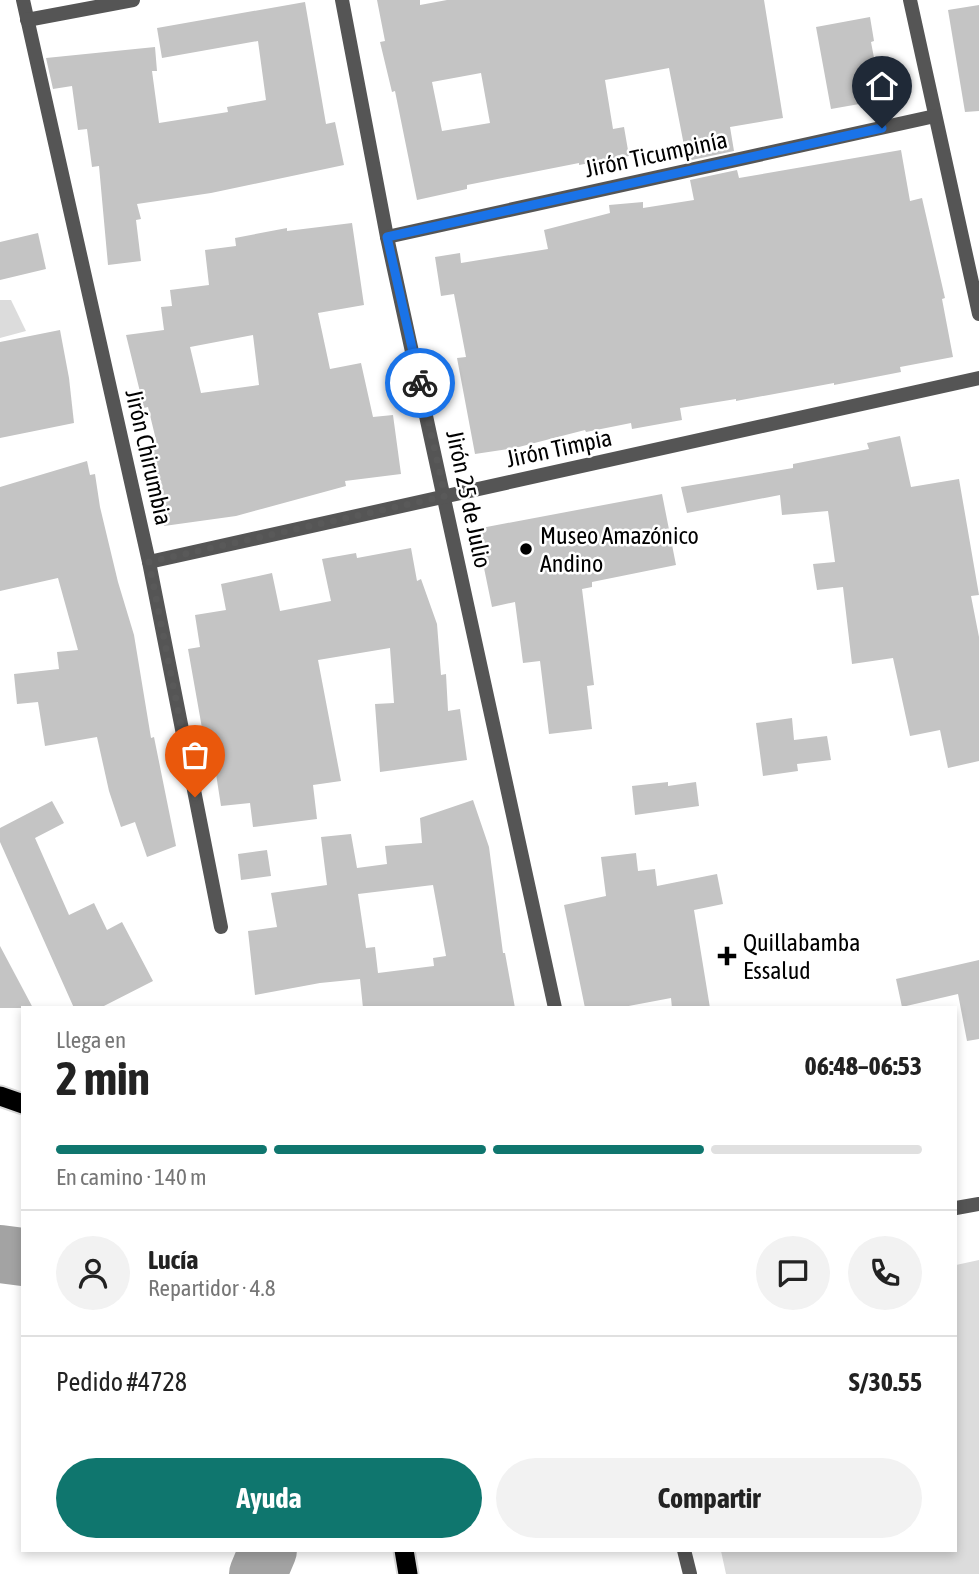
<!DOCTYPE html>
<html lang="es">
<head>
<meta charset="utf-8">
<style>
	:root { --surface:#fff; --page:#f2f2f2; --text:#222; --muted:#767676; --line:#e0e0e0; --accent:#0f766e }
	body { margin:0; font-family:"Asap Condensed",sans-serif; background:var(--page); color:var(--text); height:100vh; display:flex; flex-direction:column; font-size:26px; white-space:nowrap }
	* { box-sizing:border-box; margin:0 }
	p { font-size:23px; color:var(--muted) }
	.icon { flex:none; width:38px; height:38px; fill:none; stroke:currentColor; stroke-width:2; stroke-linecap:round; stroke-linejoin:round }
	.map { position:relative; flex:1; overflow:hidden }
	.panel { position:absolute; left:21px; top:1006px; width:936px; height:546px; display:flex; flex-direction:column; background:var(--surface); border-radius:0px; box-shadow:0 4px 10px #0003 }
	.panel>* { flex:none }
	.pin { position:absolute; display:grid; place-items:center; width:60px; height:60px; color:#fff; margin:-72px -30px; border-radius:50% 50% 50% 0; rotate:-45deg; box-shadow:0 0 7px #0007 }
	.pin .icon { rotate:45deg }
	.courier { position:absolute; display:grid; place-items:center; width:70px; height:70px; margin:-35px; border:5px solid #1a73e8; border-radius:50%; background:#fff; color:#222; box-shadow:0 2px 9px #0007 }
	.headline em { font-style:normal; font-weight:700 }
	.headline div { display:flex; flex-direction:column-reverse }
	.headline { display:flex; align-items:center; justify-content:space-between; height:119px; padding:0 35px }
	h1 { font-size:46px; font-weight:700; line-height:52px }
	.bar { display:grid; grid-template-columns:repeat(4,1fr); gap:10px 7px; align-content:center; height:84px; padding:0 35px }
	.bar i { height:9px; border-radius:5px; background:var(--line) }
	.bar .selected { background:var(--accent) }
	.bar p { grid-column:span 4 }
	.line { display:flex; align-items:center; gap:18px; padding:0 35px; border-top:2px solid var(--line) }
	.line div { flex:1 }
	.round { display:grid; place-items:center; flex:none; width:74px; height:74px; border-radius:37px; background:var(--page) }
	.button { display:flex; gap:14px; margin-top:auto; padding:14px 35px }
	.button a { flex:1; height:80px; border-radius:42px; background:var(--accent); color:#fff; font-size:28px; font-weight:700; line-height:80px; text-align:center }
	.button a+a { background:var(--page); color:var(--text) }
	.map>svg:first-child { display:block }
	.green { fill:#dcdcdc }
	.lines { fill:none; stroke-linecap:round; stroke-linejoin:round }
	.river { stroke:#a3a3a3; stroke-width:58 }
	.building { fill:#c4c4c4; fill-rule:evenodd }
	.trunk-casing { stroke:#dbdbdb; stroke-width:23 }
	.minor { stroke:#555; stroke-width:14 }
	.trunk { stroke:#000; stroke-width:19 }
	.done { stroke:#595959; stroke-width:7; stroke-dasharray:0 12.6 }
	.route { stroke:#1a73e8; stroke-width:9 }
	.poi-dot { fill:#000; stroke:#fff; stroke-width:2.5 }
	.labels { text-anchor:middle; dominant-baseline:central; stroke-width:5; stroke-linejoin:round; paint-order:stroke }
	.street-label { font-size:24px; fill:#000; stroke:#fff }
	.poi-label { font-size:24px; fill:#000; stroke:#fff; text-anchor:start }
</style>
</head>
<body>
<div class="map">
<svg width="979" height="1574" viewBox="0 0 979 1574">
	<rect width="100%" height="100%" fill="#fff"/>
	<!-- green -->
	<g class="green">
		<polygon points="0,300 11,300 26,331 0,338"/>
		<polygon points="979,1260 979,1574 726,1574 721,1551 956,1550 956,1265"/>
	</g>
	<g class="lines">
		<!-- river -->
		<g class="river">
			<polyline points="0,1254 23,1257"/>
			<polyline points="258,1574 268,1550"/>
		</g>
	</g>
	<!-- building -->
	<g class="building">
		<path d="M377,0H420V5L447,0H764L783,118L730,127L734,151L687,161L669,68L605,80L613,129L624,127L629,156L579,165V163L467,185V189L417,200L395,91L392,92L380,42L385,41ZM481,73L490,123L442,131L432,82Z"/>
		<polygon points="305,2 326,124 335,122 344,165 211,193 137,204 141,219 136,220 141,261 108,265 99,166 92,167 87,129 78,130 72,86 53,89 46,58 155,47 157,71 152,71 159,123 228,112 227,107 266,100 258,41 162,58 157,28"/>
		<polygon points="979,5 979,111 965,112 948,10"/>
		<polygon points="870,17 874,41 871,42 882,100 831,109 816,27"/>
		<polygon points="901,150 910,201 922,198 945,298 942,299 953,357 900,367 901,372 834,385 834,383 736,401 736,399 680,408 682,420 632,429 631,423 586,432 585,430 515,448 475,454 457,358 466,357 454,294 441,296 435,257 460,253 461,263 548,249 544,230 610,213 609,205 643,202 643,208 694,200 690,180 737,170 739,178"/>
		<path d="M352,223L364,305L318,313L330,369L361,363L373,417L393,415L401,474L345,481L346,486L236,516L164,526L150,451H154L151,441L156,440L148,407L144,408L126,335L164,330L161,307L172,306L170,290L209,285L205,250L236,246L235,238L287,228V231ZM253,335L259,385L201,393L190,347Z"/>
		<polygon points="38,233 46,269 0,280 0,242"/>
		<polygon points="60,330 69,378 74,423 0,438 0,342"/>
		<polygon points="900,436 911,487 959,479 979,595 971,596 979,637 979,761 948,768 940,730 910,736 893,658 852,664 843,587 817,590 813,564 835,562 828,511 782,515 780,495 687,513 681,487 793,468 793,464 869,449 867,443"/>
		<polygon points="87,461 90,475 95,474 100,507 118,582 134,635 151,738 154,737 176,846 147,857 135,822 121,827 109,791 97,737 45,746 38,702 17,704 14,674 59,669 57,652 78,650 58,578 0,591 0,487"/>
		<polygon points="662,494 676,565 592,582 592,587 582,589 594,685 587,686 592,729 549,734 540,661 523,663 515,602 492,607 476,529"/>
		<polygon points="411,548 417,581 421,579 437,624 441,675 446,674 448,711 460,709 467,760 380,772 375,704 394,703 390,648 318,660 341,781 313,785 317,819 253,827 250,803 221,806 214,761 208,762 188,649 200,647 195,615 226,610 221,584 272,573 280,611 331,601 322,559 356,553 357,558"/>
		<polygon points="792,718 794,740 827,736 831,760 797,764 798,771 763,776 756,723"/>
		<polygon points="668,782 668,786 696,782 699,806 635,815 632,786"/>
		<path d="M473,800L489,847L503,953H505L515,1008H363L360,979L320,983L255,995L248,931L277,927L271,893L327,885L321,837L351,834L357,868L387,864L385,846L422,843L420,818ZM433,885L446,956L433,958L434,966L378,973L375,947L366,948L358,894Z"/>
		<polygon points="52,801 64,823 35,838 69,915 94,903 107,930 122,922 153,981 100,1008 74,1008 0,842 0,828"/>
		<polygon points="267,850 271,876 241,880 238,854"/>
		<polygon points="636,853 638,871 655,869 657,886 717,874 723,904 694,910 710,1008 672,1008 671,998 618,1008 585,1008 564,905 606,896 601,857"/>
		<polygon points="0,946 33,1008 0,1008"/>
		<polygon points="979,960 979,1039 967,1041 958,994 902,1007 896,979"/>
	</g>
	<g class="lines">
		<!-- trunk casing -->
		<g class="trunk-casing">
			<g id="trunk">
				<polyline points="0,1096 23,1104"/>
				<polyline points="404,1550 408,1574"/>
			</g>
		</g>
		<!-- minor -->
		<g class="minor">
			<polyline points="23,0 149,562 221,927"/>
			<polyline points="342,0 387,237 555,1008"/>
			<polyline points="910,0 979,314"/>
			<polyline points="27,20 133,0"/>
			<polyline points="387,237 935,116"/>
			<polyline points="149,562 979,378"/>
			<polyline points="956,1208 979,1204"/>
			<polyline points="684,1550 690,1574"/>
		</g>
		<!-- trunk -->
		<use href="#trunk" class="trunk"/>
	</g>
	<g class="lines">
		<!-- done -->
		<polyline class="done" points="195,797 149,562 445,496 420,383"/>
		<!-- route -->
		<polyline class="route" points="420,383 387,237 882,128"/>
	</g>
	<!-- markers -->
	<g class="poi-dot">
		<circle cx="526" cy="549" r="7"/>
		<path d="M723.5 945.5h7v7h7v7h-7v7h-7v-7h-7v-7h7z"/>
	</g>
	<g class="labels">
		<!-- street labels -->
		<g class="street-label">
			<text transform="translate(656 154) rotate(-12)">Jirón Ticumpinía</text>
			<text transform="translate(559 448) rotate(-12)">Jirón Timpia</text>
			<text transform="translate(149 457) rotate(77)">Jirón Chirumbia</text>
			<text transform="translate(469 499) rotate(78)">Jirón 25 de Julio</text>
		</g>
		<!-- poi labels -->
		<g class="poi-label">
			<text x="540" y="535">Museo Amazónico<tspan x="540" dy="28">Andino</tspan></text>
			<text x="743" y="942">Quillabamba<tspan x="743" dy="28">Essalud</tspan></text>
		</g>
	</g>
</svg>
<div class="pin" style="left:195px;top:797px;background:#ea580c"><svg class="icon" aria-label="bag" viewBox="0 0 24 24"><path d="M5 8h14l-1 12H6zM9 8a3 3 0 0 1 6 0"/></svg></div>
<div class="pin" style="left:882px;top:128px;background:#1f2937"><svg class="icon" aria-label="home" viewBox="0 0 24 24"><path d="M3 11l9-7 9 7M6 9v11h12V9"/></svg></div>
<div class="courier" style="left:420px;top:383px"><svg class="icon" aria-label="bike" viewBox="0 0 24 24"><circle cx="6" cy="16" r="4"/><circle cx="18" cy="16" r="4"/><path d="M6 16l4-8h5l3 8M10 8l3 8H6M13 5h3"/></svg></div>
<section class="panel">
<div class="headline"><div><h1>2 min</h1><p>Llega en</p></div><em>06:48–06:53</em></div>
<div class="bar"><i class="selected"></i><i class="selected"></i><i class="selected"></i><i></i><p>En camino · 140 m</p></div>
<div class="line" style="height:126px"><a class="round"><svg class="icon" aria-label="person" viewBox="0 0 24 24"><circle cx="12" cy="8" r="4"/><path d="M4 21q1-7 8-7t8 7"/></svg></a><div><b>Lucía</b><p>Repartidor · 4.8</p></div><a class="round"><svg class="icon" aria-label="chat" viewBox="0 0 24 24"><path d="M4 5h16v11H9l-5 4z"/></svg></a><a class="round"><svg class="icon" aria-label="phone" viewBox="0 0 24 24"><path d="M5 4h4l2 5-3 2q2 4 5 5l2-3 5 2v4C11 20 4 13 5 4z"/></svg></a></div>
<div class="line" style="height:91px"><div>Pedido #4728</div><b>S/30.55</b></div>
<div class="button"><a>Ayuda</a><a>Compartir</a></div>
</section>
</div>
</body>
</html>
